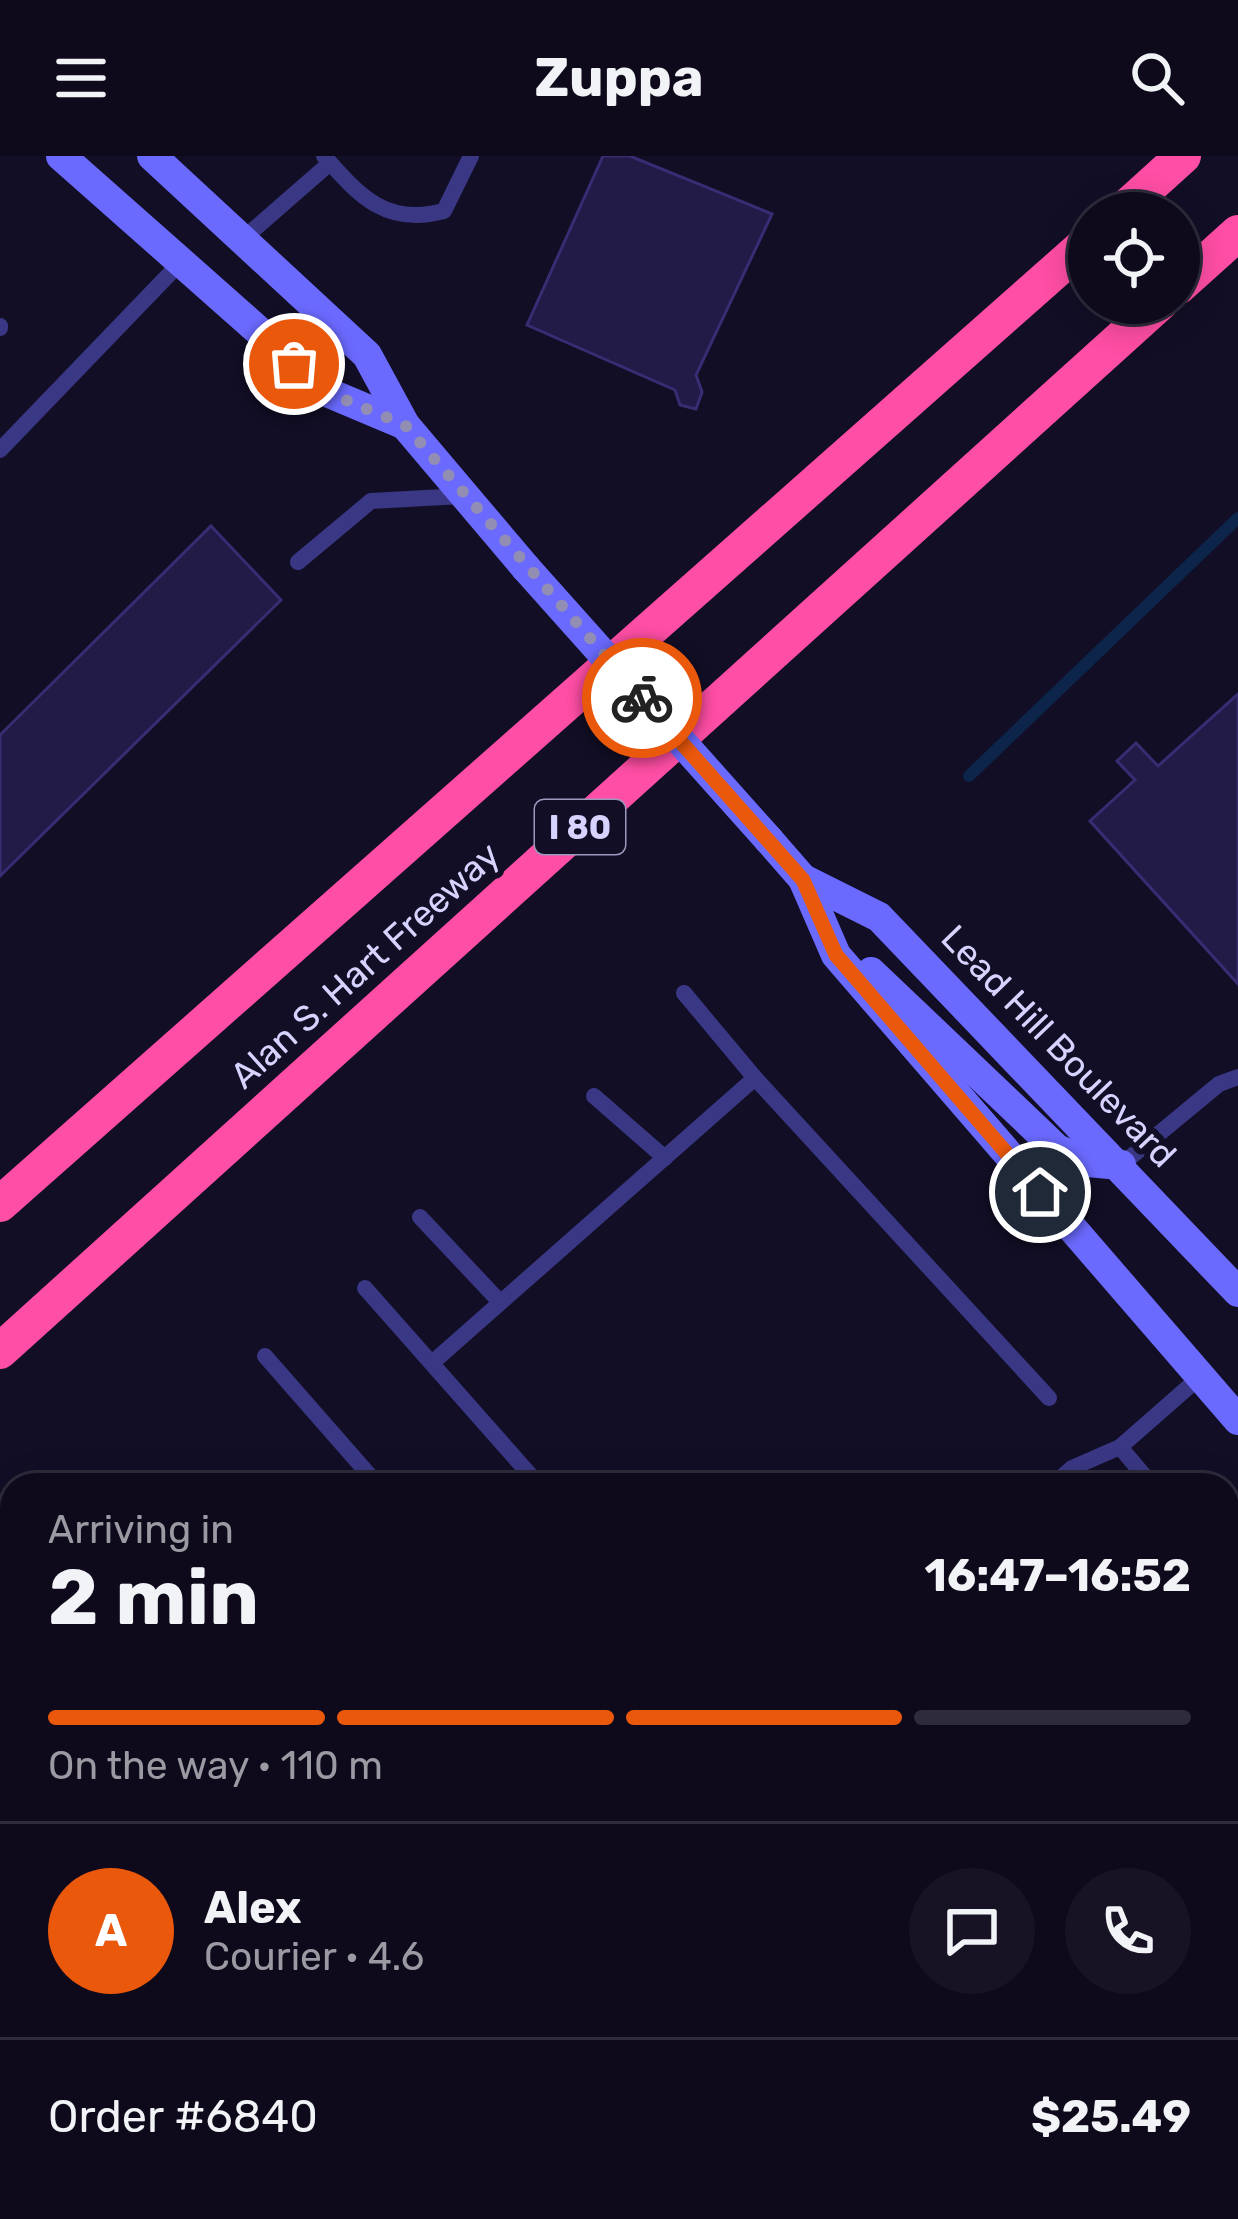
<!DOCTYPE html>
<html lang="en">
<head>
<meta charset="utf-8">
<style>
	:root { --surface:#0e0a1c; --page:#171325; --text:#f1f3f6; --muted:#9b9aa3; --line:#2e2b3b; --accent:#ea580c }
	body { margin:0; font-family:Rubik,sans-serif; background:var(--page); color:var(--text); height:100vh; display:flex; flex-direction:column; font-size:45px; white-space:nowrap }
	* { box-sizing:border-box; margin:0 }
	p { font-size:39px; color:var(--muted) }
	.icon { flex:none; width:66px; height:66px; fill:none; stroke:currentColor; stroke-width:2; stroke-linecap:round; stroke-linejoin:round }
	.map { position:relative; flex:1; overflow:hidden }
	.sheet { position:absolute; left:0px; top:1317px; width:1239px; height:747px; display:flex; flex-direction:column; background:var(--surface); border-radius:36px 36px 0 0; box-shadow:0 6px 30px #0003,0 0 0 3px var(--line) }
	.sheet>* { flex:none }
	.controls { position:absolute; left:1068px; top:36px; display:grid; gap:24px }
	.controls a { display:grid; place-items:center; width:132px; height:132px; border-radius:50%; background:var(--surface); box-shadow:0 6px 30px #0003,0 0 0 3px var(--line); font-size:60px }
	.pin { position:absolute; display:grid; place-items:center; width:102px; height:102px; color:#fff; margin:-51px; border:6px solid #fff; border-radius:50%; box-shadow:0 3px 12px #0007 }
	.courier { position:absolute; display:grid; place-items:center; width:120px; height:120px; margin:-60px; border:9px solid #ea580c; border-radius:50%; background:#fff; color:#222; box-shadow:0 3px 15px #0007 }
	.head em { font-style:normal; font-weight:700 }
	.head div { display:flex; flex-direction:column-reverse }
	.head { display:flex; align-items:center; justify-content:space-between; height:204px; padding:0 48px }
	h1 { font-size:78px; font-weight:700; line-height:90px }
	.bar { display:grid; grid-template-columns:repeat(4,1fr); gap:18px 12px; align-content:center; height:144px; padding:0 48px }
	.bar i { height:15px; border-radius:9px; background:var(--line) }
	.bar .current { background:var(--accent) }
	.bar p { grid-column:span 4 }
	.line { display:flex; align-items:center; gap:30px; padding:0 48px; border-top:3px solid var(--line) }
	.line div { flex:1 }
	.round { display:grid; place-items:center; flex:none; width:126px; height:126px; border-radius:63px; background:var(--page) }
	header { display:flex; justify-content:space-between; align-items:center; height:156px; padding:0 48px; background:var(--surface); font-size:54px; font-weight:700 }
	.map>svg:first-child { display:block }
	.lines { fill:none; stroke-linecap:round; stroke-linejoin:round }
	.stream { stroke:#0d254b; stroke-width:12 }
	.building { fill:#221a47; stroke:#392c73; stroke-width:3 }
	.lane { stroke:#3a3885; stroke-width:16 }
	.secondary { stroke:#6b6aff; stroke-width:30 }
	.highway { stroke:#ff4ea5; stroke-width:36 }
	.secondary-bridge { stroke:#6b6aff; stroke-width:30 }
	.done { stroke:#928eb3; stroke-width:12; stroke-dasharray:0 21.6 }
	.route { stroke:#ea580c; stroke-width:15 }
	.labels { text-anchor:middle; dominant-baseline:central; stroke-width:12; stroke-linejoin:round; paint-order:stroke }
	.shield { fill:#120e26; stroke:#9c98be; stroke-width:3 }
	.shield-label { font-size:33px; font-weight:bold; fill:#d7d3ff }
	.street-label { font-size:36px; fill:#d7d3ff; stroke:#120e26 }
</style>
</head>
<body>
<header><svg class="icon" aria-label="menu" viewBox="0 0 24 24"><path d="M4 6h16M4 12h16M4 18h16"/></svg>Zuppa<svg class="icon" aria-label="search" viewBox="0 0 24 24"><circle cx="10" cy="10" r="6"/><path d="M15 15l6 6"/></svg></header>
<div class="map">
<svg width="1238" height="2063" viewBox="0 0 1238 2063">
	<rect width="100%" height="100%" fill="#120e26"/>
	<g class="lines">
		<!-- stream -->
		<polyline class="stream" points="969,620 1238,362"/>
	</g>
	<!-- building -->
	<g class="building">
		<polygon points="603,0 630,0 772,58 696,219 702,236 696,253 680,249 675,234 527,169"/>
		<polygon points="211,370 281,444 0,720 0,579"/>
		<polygon points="1238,538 1238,828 1090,665 1135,624 1117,605 1136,587 1158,610"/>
		<polygon points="1227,1430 1238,1433 1238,1573 1227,1571"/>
		<polygon points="2,1473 12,1484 12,2052 187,2052 175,2063 0,2063"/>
	</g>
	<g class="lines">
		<!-- lane -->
		<g class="lane">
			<path d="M324,0C361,42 387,70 444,55L471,0"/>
			<polyline points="243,83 330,7"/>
			<polyline points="0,170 0,172"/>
			<polyline points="0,294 181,106"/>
			<polyline points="298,406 371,345 462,340"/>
			<polyline points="684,837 755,922"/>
			<polyline points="594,940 665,1002"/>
			<polyline points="1121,1009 1219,928 1238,921"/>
			<polyline points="420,1061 500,1146"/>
			<polyline points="365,1132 539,1329"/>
			<polyline points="265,1200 378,1329"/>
			<polyline points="432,1207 755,922 1049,1242"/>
			<polyline points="1120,1291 1152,1329"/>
			<polyline points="1053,1329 1072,1312 1120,1291 1201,1220"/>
			<polyline points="1227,1408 1238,1412"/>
			<polyline points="0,1439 12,1428"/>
			<polyline points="1227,1593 1238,1591"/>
			<polyline points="814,2052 816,2063"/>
			<polyline points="1195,2052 1205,2063"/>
		</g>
		<!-- secondary -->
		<g class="secondary">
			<polyline points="61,0 329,237 405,269"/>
			<polyline points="152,0 367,199 405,269 526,412"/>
			<polyline points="769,684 803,723 836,799 1238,1264"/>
			<polyline points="803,723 879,761 1238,1136"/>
			<polyline points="871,816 1057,993 1087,1006 1121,1009"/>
			<polyline points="1227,1732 1238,1722"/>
			<polyline points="1227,1871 1238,1861"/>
			<polyline points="868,2063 880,2052"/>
			<polyline points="1017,2063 1030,2052"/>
		</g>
		<!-- highway -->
		<g class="highway">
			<polyline points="1120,57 1183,0"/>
			<polyline points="1179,130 1238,77"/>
			<polyline points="0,1048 1089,85"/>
			<polyline points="0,1195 1160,147"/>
		</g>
		<!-- secondary-bridge -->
		<polyline class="secondary-bridge" points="526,412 769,684"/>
	</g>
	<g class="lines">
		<!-- done -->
		<polyline class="done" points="294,208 329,237 405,269 642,542"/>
		<!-- route -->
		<polyline class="route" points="642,542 803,724 836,799 1040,1036"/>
	</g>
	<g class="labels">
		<!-- shield labels -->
		<rect class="shield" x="535" y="644" width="90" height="54" rx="9"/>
		<g class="shield-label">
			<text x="580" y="671">I 80</text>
		</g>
		<!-- street labels -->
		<g class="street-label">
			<text transform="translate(365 809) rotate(-42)">Alan S. Hart Freeway</text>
			<text transform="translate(1059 890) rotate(46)">Lead Hill Boulevard</text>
		</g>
	</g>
</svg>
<div class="controls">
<a><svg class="icon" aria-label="locate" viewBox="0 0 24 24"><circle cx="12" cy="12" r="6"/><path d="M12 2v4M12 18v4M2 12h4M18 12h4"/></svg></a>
</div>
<div class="pin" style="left:294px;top:208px;background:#ea580c"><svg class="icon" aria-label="bag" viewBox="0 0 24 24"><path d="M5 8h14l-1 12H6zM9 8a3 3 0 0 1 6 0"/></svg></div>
<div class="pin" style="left:1040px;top:1036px;background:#1f2937"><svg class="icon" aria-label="home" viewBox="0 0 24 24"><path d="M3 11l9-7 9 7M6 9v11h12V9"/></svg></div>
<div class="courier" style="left:642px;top:542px"><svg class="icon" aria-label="bike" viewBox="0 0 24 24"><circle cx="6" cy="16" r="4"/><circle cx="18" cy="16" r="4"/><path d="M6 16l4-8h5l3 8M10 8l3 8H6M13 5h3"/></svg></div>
<section class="sheet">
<div class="head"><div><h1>2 min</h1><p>Arriving in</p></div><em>16:47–16:52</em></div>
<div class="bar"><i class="current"></i><i class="current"></i><i class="current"></i><i></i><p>On the way · 110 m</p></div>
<div class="line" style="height:216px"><b class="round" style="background:var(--accent);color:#fff">A</b><div><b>Alex</b><p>Courier · 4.6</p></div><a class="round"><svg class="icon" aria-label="chat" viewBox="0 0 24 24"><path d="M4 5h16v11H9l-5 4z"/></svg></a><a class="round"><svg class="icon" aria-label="phone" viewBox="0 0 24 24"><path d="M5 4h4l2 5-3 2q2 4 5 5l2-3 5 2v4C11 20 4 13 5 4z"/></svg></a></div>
<div class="line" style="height:156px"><div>Order #6840</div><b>$25.49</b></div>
</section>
</div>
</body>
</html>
